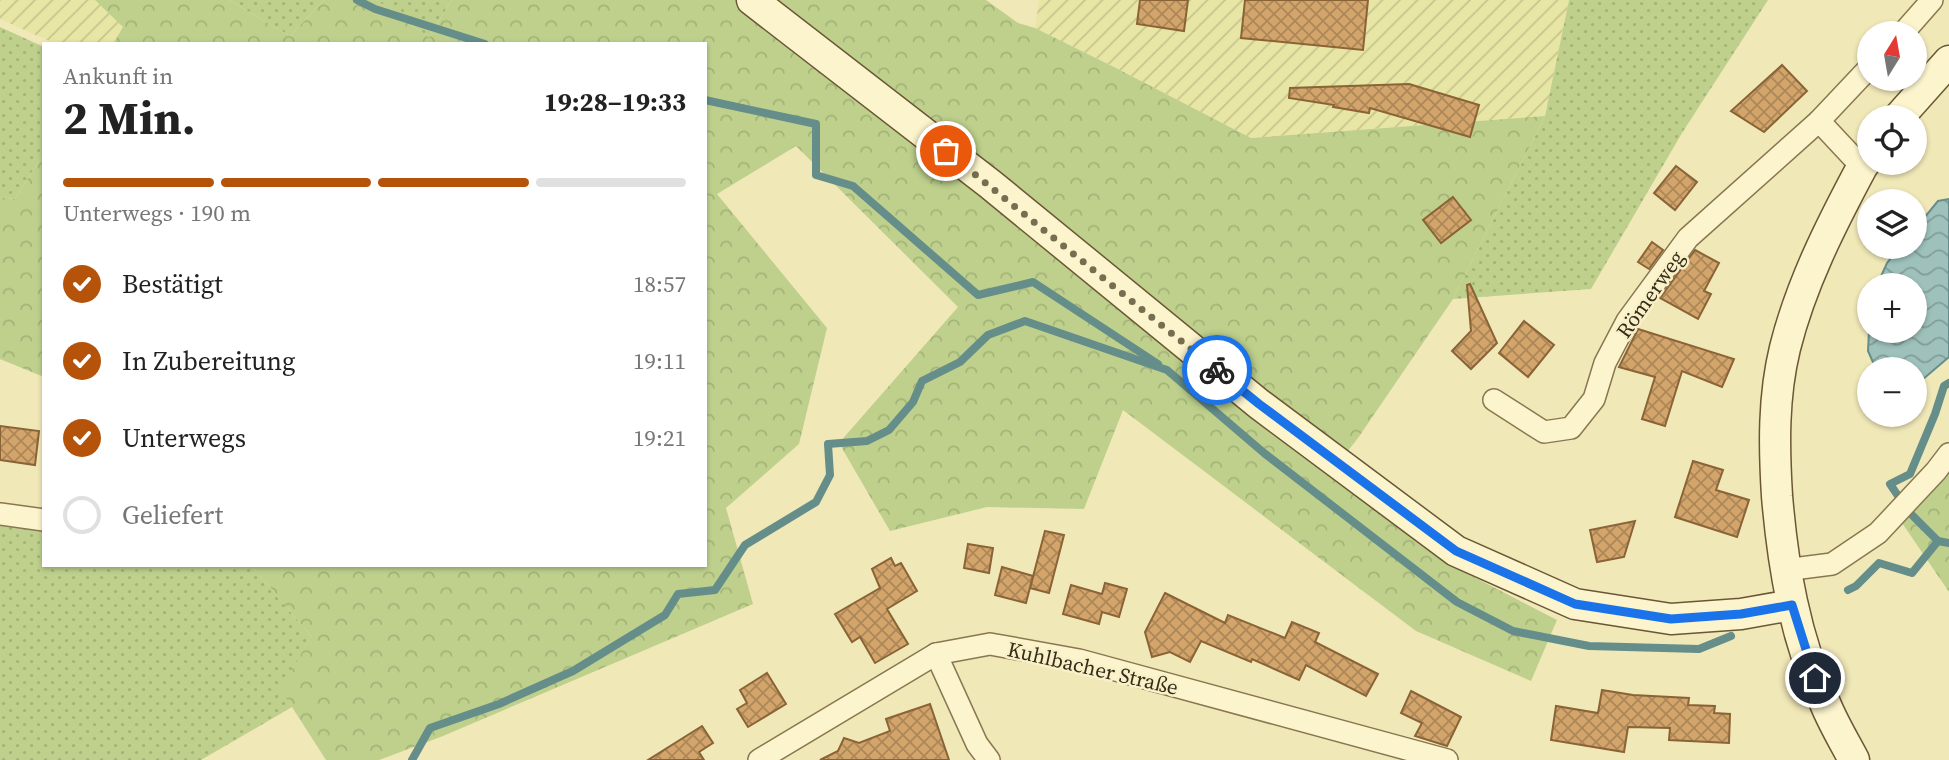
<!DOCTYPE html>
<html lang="de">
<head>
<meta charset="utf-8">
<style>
	:root { --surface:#fff; --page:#f2f2f2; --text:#222; --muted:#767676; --line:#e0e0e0; --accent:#b45309 }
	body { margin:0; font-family:"Source Serif 4",serif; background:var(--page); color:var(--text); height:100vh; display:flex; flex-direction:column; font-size:26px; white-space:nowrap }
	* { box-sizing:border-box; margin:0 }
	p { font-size:23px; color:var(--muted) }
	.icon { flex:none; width:38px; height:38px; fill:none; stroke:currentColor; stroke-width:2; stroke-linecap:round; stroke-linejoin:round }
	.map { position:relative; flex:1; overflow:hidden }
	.details { position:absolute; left:42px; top:42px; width:665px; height:525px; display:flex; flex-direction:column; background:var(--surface); border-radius:0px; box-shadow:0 2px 5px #0004 }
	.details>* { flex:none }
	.needle { width:46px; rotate:11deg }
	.fabs { position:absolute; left:1857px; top:21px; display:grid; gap:14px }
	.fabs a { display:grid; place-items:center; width:70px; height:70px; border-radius:50%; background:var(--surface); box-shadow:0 2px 5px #0004; font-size:35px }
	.pin { position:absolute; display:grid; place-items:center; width:60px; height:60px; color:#fff; margin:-30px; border:4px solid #fff; border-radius:50%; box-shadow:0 2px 7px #0007 }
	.courier { position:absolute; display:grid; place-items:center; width:70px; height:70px; margin:-35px; border:5px solid #1a73e8; border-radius:50%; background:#fff; color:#222; box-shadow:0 2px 9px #0007 }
	.summary em { font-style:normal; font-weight:700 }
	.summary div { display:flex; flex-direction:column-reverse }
	.summary { display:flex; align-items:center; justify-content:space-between; height:119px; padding:0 21px }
	h1 { font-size:46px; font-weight:700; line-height:52px }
	.bar { display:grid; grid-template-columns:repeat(4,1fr); gap:10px 7px; align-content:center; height:84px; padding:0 21px }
	.bar i { height:9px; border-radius:5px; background:var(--line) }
	.bar .selected { background:var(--accent) }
	.bar p { grid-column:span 4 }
	ol { padding:0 21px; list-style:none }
	li { display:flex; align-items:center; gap:21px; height:77px }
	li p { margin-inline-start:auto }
	li .icon { padding:7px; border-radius:50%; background:var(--accent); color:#fff; stroke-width:4 }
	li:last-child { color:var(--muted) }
	li i { width:38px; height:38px; border:4px solid var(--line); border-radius:50% }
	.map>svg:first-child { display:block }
	.farmland { fill:url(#farmland-furrows) }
	.grass { fill:url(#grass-dots) }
	.forest { fill:url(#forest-crowns) }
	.water { fill:url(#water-waves); stroke:#658e8a; stroke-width:2 }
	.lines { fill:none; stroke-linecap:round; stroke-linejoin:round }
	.stream { stroke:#658e8a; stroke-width:8 }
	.building { fill:url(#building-cross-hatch); stroke:#8a6336; stroke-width:2 }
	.minor-casing { stroke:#897752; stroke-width:24 }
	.secondary-casing { stroke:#6a5736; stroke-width:33 }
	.minor { stroke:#fcf4cc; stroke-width:21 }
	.secondary { stroke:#fcf4cc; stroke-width:30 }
	.done { stroke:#776d51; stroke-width:7; stroke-dasharray:0 12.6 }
	.route { stroke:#1a73e8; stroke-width:9 }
	.labels { text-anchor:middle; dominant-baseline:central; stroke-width:5; stroke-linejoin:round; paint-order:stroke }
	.street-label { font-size:21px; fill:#362b19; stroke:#f8f1c8 }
</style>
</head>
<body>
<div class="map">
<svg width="1949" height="760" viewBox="0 0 1949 760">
	<defs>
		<pattern id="farmland-furrows" width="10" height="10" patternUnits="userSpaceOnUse" patternTransform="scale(1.75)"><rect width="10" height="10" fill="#e7e6a5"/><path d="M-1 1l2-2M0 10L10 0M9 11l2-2" fill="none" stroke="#c7c58d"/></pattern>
		<pattern id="grass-dots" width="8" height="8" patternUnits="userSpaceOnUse" patternTransform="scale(1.75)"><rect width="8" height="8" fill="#bed08c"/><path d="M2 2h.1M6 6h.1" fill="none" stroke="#a4b378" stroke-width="1.8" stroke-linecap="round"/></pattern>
		<pattern id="forest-crowns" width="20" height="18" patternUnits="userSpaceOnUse" patternTransform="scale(1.75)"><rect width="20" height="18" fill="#bed08c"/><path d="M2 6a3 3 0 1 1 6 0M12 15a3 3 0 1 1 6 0" fill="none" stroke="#a4b378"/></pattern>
		<pattern id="water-waves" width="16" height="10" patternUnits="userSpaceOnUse" patternTransform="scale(1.75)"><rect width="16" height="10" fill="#9ec1bc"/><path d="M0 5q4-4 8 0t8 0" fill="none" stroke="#829d98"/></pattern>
		<pattern id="building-cross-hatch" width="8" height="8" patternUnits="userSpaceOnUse" patternTransform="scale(1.75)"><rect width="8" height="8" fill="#d3a56b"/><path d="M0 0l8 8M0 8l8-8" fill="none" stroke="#ac8757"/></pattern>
	</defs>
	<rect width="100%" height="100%" fill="#f1e8b8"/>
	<!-- farmland -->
	<g class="farmland">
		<polygon points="0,0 95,0 124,27 113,44 56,44 0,19"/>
		<polygon points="1039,0 1569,0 1545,116 1251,138 1114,67 1035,28"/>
	</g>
	<!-- grass -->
	<g class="grass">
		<polygon points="229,0 324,0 290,36"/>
		<polygon points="376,0 452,0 429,37"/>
		<polygon points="1569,0 1768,0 1682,133 1591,289 1453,299 1545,116"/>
		<polygon points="0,27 44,47 44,153 15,199 0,197"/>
		<polygon points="0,521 44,526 44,565 251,565 311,636 282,690 292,707 201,760 0,760"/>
	</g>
	<!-- forest -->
	<g class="forest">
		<polygon points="95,0 229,0 290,36 324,0 376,0 429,37 452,0 986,0 1018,23 1035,28 1114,67 1251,138 1545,116 1453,299 1358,438 1329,475 1472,576 1557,620 1531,681 1416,631 1123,410 1084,509 987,507 890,531 839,443 958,307 796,146 717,194 827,328 799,444 726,508 753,604 443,736 379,760 326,760 281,690 311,636 251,565 705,565 705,44 113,44 123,27"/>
		<polygon points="44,153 44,377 0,359 0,197 15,199"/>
		<polygon points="1949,462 1949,592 1898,517"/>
	</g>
	<!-- water -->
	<polygon class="water" points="1949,199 1949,357 1915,386 1914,369 1876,369 1868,351 1869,331 1914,331 1914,285 1877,285 1887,263 1900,247 1914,247 1915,229 1938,201"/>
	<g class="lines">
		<!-- stream -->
		<g class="stream">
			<polyline points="357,0 375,9 485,44"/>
			<polyline points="705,100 816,124 816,175 853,186 978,295 1033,282 1158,364"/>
			<polyline points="1949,383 1944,386 1935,414 1910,474 1890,484 1909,512 1938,541 1949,543"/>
			<polyline points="1848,590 1856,586 1879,563 1912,573 1938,541"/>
			<polyline points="412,760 430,728 499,704 573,671 665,615 678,594 715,590 745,545 816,502 830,475 828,444 867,441 889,430 913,402 922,381 960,362 988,335 1025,321 1167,370 1264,453 1457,602 1513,631 1589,646 1699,649 1731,636"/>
		</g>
	</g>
	<!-- building -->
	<g class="building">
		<polygon points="1140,0 1188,0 1184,31 1137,24"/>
		<polygon points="1245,0 1368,0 1363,50 1241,38"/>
		<polygon points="1782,65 1807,91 1764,132 1731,111"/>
		<polygon points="1409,84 1479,105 1470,137 1370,108 1369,113 1333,107 1334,105 1289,98 1290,88"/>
		<polygon points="1676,166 1697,182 1675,210 1654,193"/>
		<polygon points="1453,197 1471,220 1441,243 1423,220"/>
		<polygon points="1652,242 1663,250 1649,269 1638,262"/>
		<polygon points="1695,250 1719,263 1704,291 1711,294 1698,319 1660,298"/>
		<polygon points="1470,284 1497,343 1471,369 1452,351 1471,331 1467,285"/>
		<polygon points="1524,321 1554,345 1528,377 1499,353"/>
		<polygon points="1638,329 1734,359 1722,387 1682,371 1665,426 1642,419 1655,377 1619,367"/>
		<polygon points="0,426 39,431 35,465 0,460"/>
		<polygon points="1693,461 1723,470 1716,490 1749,500 1737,537 1675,517"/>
		<polygon points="1635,521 1624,557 1597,562 1590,530"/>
		<polygon points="1045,531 1064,535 1049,593 1030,588"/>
		<polygon points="968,544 993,548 989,573 964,568"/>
		<polygon points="891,558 895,566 901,563 917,591 887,609 908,644 875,663 860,637 852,642 835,614 880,588 872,569"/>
		<polygon points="1002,567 1033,576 1026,603 995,595"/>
		<polygon points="1105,583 1127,589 1119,617 1102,612 1099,624 1063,614 1071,585 1102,594"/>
		<polygon points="1165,593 1225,623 1228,615 1285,638 1292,622 1319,633 1315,642 1378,674 1366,696 1306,665 1299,680 1252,659 1251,662 1201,641 1190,662 1170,652 1152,657 1145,632"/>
		<polygon points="767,673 786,704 748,727 737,709 747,703 740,690"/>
		<polygon points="1602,690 1633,695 1689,698 1688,705 1715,706 1714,713 1730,714 1729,743 1669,740 1670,728 1628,727 1624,752 1551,740 1556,706 1598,713"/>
		<polygon points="1411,691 1461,717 1447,746 1415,736 1422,723 1401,713"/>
		<polygon points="930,704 949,760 820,760 838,751 844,738 859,743 890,731 886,719"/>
		<polygon points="702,726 713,743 699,752 704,760 648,760"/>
	</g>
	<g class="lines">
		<!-- minor casing -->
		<g class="minor-casing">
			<g id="minor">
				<polyline points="1903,33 1932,0"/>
				<polyline points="1862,167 1819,121 1869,68"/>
				<polyline points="1494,400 1544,432 1571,428 1594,399 1605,363 1627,321 1688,238 1819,121"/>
				<polyline points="0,514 44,520"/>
				<polyline points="1785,570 1832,564 1878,533 1936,471 1949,454"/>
				<polyline points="936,654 977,744 989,760"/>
				<polyline points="759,760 936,654 990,644 1079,660 1447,760"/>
			</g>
		</g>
		<!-- secondary casing -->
		<g class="secondary-casing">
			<g id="secondary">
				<polyline points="752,0 990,184 1259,404 1456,551 1575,604 1671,619 1741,614 1792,605"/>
				<polyline points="1899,117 1949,61"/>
				<path d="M1854,760C1844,741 1833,723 1825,703C1795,638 1783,567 1777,496C1774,447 1773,397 1785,348C1801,284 1831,225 1862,167L1869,157"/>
			</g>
		</g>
		<!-- minor -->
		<use href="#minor" class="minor"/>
		<!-- secondary -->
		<use href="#secondary" class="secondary"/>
	</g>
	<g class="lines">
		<!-- done -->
		<polyline class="done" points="946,151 1217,370"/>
		<!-- route -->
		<polyline class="route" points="1217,370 1259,404 1456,551 1575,604 1671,619 1741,614 1792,605 1815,678"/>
	</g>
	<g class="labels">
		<!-- street labels -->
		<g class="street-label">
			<text transform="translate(1650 294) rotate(-55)">Römerweg</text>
			<text transform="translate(1093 668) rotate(13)">Kuhlbacher Straße</text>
		</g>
	</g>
</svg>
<div class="fabs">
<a><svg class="needle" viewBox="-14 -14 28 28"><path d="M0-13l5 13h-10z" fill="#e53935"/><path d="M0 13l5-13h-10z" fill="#767676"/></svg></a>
<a><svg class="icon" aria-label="locate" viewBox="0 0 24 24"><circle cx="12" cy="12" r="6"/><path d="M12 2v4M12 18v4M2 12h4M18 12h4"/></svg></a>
<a><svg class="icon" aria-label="layers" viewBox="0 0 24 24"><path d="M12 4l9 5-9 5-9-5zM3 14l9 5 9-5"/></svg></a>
<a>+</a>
<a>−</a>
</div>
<div class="pin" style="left:946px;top:151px;background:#ea580c"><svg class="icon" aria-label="bag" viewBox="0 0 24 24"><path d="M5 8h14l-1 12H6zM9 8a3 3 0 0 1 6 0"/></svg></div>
<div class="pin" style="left:1815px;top:678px;background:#1f2937"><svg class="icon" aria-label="home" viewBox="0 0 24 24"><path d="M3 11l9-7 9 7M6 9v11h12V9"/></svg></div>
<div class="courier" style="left:1217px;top:370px"><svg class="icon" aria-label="bike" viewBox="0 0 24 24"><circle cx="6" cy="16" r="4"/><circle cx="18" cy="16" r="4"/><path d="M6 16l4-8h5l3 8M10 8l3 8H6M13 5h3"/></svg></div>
<section class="details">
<div class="summary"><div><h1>2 Min.</h1><p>Ankunft in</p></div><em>19:28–19:33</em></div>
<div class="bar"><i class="selected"></i><i class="selected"></i><i class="selected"></i><i></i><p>Unterwegs · 190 m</p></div>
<ol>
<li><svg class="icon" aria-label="check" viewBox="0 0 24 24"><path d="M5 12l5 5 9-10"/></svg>Bestätigt<p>18:57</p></li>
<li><svg class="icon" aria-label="check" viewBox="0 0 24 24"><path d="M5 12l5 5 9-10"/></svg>In Zubereitung<p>19:11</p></li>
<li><svg class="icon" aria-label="check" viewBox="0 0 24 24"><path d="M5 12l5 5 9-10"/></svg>Unterwegs<p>19:21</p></li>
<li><i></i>Geliefert</li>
</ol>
</section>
</div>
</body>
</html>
